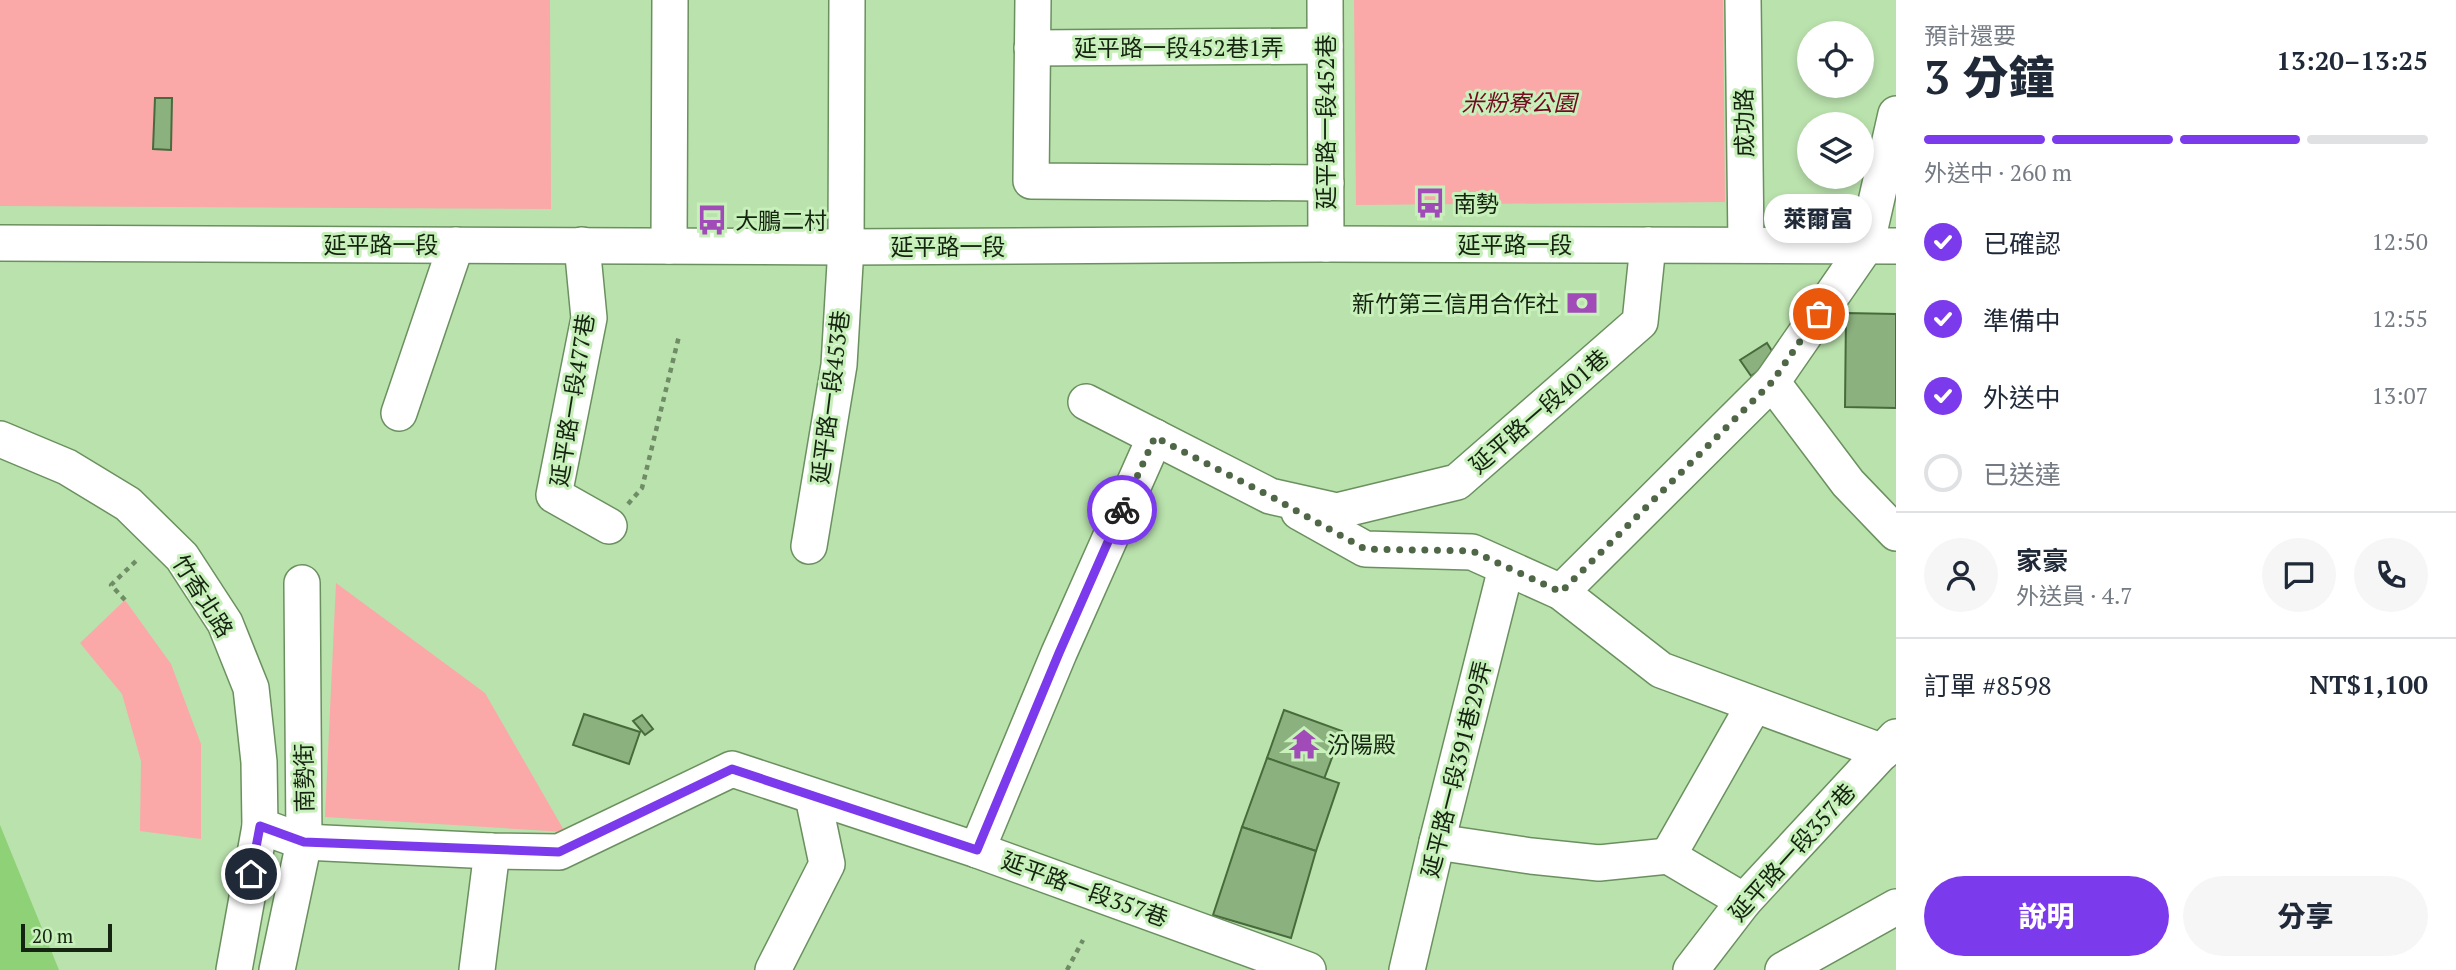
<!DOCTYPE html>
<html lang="zh-TW">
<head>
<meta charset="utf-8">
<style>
	:root { --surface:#fff; --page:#f6f6f7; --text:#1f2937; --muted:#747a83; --line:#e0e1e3; --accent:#7c3aed }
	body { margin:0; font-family:"PT Serif","Noto Sans TC",serif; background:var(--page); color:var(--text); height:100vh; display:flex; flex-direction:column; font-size:26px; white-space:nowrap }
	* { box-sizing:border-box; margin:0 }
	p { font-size:23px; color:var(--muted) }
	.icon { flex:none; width:38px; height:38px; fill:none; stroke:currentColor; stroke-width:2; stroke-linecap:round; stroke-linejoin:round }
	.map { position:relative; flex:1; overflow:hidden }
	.details { display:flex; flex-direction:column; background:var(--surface); width:560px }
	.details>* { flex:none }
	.controls { position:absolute; left:1797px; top:21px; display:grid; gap:14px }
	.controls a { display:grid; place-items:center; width:77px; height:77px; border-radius:50%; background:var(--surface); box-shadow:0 4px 10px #0003; font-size:35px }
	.scale { position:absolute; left:21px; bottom:18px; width:91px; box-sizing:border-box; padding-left:7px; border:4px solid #152410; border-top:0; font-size:19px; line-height:24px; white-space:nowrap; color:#152410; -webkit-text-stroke:5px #c7f0ba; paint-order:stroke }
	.pin { position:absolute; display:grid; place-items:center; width:60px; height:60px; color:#fff; margin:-30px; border:4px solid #fff; border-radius:50%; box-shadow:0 2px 7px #0007 }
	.courier { position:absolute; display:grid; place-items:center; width:70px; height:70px; margin:-35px; border:5px solid #7c3aed; border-radius:50%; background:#fff; color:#222; box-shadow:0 2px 9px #0007 }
	.bubble { position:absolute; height:49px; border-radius:24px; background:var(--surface); box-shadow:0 4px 10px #0003; font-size:23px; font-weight:800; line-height:49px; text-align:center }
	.head em { font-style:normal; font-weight:800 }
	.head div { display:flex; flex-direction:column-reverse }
	.head { display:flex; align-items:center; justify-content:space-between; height:119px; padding:0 28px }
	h1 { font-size:46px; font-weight:800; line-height:52px }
	.bar { display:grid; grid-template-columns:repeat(4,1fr); gap:10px 7px; align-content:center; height:84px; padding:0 28px }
	.bar i { height:9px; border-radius:5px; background:var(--line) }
	.bar .active { background:var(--accent) }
	.bar p { grid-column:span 4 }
	.line { display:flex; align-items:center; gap:18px; padding:0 28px; border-top:2px solid var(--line) }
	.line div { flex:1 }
	.round { display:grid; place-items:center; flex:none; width:74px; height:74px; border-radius:37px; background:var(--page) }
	ol { padding:0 28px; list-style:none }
	li { display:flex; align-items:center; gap:21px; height:77px }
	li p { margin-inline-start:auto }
	li .icon { padding:7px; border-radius:50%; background:var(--accent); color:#fff; stroke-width:4 }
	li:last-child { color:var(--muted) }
	li i { width:38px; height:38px; border:4px solid var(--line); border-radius:50% }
	.action { display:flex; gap:14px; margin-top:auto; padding:14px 28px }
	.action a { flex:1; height:80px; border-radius:42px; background:var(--accent); color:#fff; font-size:28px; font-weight:800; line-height:80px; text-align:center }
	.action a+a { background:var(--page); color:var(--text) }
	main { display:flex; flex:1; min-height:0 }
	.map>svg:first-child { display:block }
	.green { fill:#fba8a9 }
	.water { fill:#8fd177 }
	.building { fill:#8bb17e; stroke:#486b3c; stroke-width:2 }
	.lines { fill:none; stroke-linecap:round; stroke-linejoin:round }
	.minor-casing { stroke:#6b905f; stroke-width:38 }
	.path { stroke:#708c66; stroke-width:4.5; stroke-dasharray:5 5; stroke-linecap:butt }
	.minor { stroke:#fff; stroke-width:35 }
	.done { stroke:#4f6647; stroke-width:7; stroke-dasharray:0 12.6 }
	.route { stroke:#7c3aed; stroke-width:9 }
	.labels { text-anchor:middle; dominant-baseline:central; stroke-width:6; stroke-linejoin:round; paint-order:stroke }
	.street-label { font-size:23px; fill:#152410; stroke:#c7f0ba }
	.park-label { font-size:23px; font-style:italic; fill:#730a20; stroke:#c7f0ba }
	.poi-label { font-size:23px; fill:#152410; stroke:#c7f0ba; text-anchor:start }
</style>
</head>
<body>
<main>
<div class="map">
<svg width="1896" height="970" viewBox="0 0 1896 970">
	<rect width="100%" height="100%" fill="#bae2ad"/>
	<!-- green -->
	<g class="green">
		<polygon points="0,0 550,0 551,209 0,206"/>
		<polygon points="1354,0 1723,0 1725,202 1356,205"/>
		<polygon points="336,583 485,693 565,832 325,817"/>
		<polygon points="125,600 171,664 201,744 201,839 140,831 141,761 122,694 80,643"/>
	</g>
	<!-- water -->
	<polygon class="water" points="0,825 59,970 0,970"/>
	<!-- building -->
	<g class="building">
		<polygon points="155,98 172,98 171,150 153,149"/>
		<polygon points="1846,313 1896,314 1896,408 1845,407"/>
		<polygon points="1767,343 1777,359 1751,376 1740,360"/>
		<polygon points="1284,710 1342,731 1324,779 1267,758"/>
		<polygon points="584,714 640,732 629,764 573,745"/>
		<polygon points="642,715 653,729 645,735 633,721"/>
		<polygon points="1267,758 1339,783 1316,851 1242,827"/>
		<polygon points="1242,827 1316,851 1291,938 1213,915"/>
	</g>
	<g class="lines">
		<!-- minor casing -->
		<g class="minor-casing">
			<g id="minor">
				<polyline points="1033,0 1031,181 1326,183"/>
				<polyline points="1325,0 1326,244"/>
				<polyline points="1743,0 1746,245"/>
				<polyline points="1032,48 1325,46"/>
				<polyline points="0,243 846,247 1326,244 1896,246"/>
				<polyline points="582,245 589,318 554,495 609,526"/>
				<polyline points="669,246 670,0"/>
				<polyline points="1772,382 1848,483 1896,533"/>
				<polyline points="1086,402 1270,496 1337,511 1457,482 1640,322 1648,245"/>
				<polyline points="399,413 456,245"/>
				<polyline points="0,439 67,467 128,504 182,557 225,623 251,688 259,762 260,826 234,970"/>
				<polyline points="1299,512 1365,549 1472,552 1561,592 1661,670 1883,752"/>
				<polyline points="809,546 839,365 846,247 847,0"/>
				<polyline points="1561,592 1772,382 1866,246 1896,114"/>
				<polyline points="260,826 304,842 492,851 559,852 732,769 977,850 1308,970"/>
				<polyline points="1437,842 1531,856 1599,863 1668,856"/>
				<polyline points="977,850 1059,653 1155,437"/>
				<polyline points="1744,901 1668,856 1754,705"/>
				<polyline points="277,970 304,842 302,583"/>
				<polyline points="477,970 492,851"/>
				<polyline points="773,970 827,864 813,797"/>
				<polyline points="1407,970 1437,842 1506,568"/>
				<polyline points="1691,970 1744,901 1896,737"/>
				<polyline points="1783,970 1896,907"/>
			</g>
		</g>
		<!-- path -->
		<g class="path">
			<polyline points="628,504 642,488 679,336"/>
			<polyline points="125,600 111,585 138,559"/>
			<polyline points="1067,970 1083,940"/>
		</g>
		<!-- minor -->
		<use href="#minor" class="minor"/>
	</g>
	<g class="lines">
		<!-- done -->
		<polyline class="done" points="1122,510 1155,437 1270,496 1365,549 1472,551 1561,592 1772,382 1819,314"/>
		<!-- route -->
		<polyline class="route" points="251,874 260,826 304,842 559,852 732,769 977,850 1059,653 1122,510"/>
	</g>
	<!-- icons -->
	<defs>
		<g id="bus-bare" transform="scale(2.415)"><path d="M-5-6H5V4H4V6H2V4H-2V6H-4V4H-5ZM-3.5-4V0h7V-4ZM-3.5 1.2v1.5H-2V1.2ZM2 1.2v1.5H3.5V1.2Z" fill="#a04bb8" stroke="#c7f0ba" stroke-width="2.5" paint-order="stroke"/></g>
		<g id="bank-bare" transform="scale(2.415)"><path d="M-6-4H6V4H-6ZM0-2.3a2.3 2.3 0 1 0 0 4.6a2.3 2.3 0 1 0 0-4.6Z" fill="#a04bb8" stroke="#c7f0ba" stroke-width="2.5" paint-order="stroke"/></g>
		<g id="temple-bare" transform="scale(2.415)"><path d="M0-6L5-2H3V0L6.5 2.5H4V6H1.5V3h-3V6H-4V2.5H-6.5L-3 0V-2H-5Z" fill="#a04bb8" stroke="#c7f0ba" stroke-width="2.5" paint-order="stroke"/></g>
	</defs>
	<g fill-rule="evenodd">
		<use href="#bus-bare" x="1430" y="203"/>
		<use href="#bus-bare" x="712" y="220"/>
		<use href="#bank-bare" x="1582" y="303"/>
		<use href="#temple-bare" x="1304" y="744"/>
	</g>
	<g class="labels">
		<!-- street labels -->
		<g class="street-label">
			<text x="1179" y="47">延平路一段452巷1弄</text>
			<text transform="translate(1325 122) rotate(-90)">延平路一段452巷</text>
			<text transform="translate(1744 123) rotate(-91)">成功路</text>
			<text x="381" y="244">延平路一段</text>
			<text x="1515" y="244">延平路一段</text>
			<text x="948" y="246">延平路一段</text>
			<text transform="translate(830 397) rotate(-83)">延平路一段453巷</text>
			<text transform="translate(572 400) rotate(-81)">延平路一段477巷</text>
			<text transform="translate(1539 411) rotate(-41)">延平路一段401巷</text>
			<text transform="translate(203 596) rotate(58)">竹香北路</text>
			<text transform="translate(1456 769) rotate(-76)">延平路一段391巷29弄</text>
			<text transform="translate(304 778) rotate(-91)">南勢街</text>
			<text transform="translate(1792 852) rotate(-48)">延平路一段357巷</text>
			<text transform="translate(1085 889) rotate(20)">延平路一段357巷</text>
		</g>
		<!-- park labels -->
		<g class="park-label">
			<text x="1519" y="102">米粉寮公園</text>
		</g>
		<!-- poi labels -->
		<g class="poi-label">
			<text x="1453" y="203">南勢</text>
			<text x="735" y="220">大鵬二村</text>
			<text x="1559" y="303" text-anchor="end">新竹第三信用合作社</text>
			<text x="1327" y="744">汾陽殿</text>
		</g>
	</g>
</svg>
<div class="controls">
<a><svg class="icon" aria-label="locate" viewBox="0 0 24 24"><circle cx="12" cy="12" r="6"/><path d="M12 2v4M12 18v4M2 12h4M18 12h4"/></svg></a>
<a><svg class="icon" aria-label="layers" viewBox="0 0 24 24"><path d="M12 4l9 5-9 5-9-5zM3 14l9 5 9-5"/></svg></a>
</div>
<div class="scale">20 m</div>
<div class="pin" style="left:1819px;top:314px;background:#ea580c"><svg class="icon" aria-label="bag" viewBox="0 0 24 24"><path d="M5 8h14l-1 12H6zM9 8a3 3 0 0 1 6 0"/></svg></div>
<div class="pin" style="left:251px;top:874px;background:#1f2937"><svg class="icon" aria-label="home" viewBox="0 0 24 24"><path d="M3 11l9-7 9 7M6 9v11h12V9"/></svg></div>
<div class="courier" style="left:1122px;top:510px"><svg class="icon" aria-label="bike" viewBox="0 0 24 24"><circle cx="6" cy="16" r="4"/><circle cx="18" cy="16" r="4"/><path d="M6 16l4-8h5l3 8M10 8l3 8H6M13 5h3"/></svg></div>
<div class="bubble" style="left:1764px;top:194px;width:108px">萊爾富</div>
</div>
<section class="details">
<div class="head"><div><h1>3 分鐘</h1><p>預計還要</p></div><em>13:20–13:25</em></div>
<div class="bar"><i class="active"></i><i class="active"></i><i class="active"></i><i></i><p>外送中 · 260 m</p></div>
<ol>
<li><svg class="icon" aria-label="check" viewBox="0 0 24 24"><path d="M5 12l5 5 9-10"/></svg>已確認<p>12:50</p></li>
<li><svg class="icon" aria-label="check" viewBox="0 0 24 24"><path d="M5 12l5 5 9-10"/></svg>準備中<p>12:55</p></li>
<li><svg class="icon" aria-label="check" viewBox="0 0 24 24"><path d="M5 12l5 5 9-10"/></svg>外送中<p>13:07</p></li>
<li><i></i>已送達</li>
</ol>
<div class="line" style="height:126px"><a class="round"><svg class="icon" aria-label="person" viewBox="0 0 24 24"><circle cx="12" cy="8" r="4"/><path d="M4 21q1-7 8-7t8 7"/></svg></a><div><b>家豪</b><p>外送員 · 4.7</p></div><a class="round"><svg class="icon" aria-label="chat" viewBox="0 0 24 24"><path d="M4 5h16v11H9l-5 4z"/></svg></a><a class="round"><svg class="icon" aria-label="phone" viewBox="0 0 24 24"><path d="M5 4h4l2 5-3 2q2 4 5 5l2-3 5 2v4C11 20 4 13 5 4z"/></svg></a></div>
<div class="line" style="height:91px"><div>訂單 #8598</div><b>NT$1,100</b></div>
<div class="action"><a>說明</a><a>分享</a></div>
</section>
</main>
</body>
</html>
